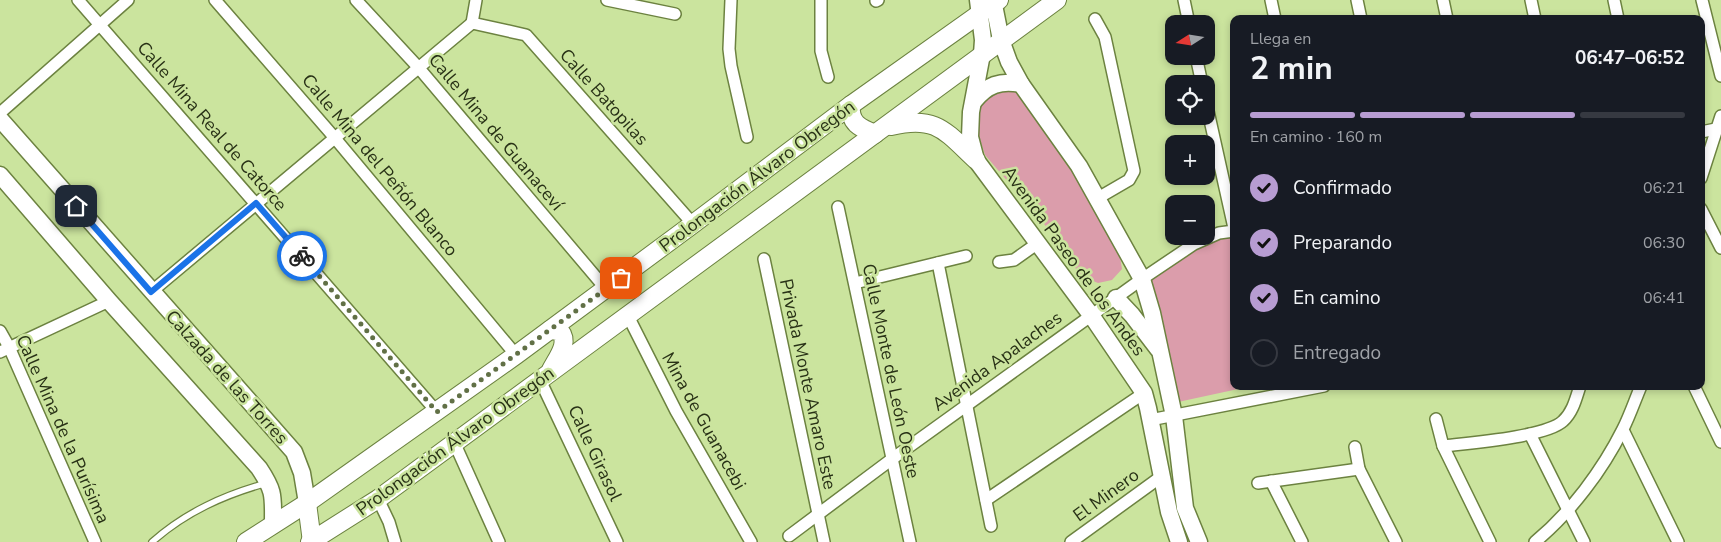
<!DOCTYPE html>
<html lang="es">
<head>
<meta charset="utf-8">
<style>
	:root { --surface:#171b24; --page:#242831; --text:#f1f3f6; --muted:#9ea1a6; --line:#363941; --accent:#b79cd2 }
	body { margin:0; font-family:"Nunito Sans",sans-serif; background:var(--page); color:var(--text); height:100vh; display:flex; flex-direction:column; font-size:19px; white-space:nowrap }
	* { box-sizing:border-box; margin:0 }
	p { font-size:16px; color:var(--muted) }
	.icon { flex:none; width:28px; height:28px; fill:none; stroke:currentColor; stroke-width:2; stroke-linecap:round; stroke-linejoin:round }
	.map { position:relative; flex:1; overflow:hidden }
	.drawer { position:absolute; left:1230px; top:15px; width:475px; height:375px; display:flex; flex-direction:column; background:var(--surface); border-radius:10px; box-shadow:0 2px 8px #0003 }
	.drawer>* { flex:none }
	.needle { width:32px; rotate:258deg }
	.controls { position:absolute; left:1165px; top:15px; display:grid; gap:10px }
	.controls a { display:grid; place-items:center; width:50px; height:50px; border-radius:10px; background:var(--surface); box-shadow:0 2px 8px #0003; font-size:25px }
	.pin { position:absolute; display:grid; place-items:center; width:42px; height:42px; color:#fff; margin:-21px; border-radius:10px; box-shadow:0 2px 8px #0006 }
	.courier { position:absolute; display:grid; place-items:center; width:50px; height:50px; margin:-25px; border:4px solid #1a73e8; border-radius:50%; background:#fff; color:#222; box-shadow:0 1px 6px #0007 }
	.summary em { font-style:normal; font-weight:700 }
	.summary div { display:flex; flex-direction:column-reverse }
	.summary { display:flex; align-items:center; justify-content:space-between; height:85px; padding:0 20px }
	h1 { font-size:32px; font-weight:700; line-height:38px }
	.bar { display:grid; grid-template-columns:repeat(4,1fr); gap:8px 5px; align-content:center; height:60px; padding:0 20px }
	.bar i { height:6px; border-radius:4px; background:var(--line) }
	.bar .active { background:var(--accent) }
	.bar p { grid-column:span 4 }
	ol { padding:0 20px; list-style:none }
	li { display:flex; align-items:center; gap:15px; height:55px }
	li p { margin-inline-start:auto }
	li .icon { padding:5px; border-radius:50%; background:var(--accent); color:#111; stroke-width:4 }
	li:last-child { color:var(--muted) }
	li i { width:28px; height:28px; border:2px solid var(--line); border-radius:50% }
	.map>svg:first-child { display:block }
	.green { fill:#db9dab }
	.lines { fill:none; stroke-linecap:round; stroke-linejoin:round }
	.lane-casing { stroke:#6c8240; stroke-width:8 }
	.street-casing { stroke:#6c8240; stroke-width:14 }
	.secondary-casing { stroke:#6c8240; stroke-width:19 }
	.primary-casing { stroke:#6c8240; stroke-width:20 }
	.lane { stroke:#fff; stroke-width:5.5 }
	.street { stroke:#fff; stroke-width:11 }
	.secondary { stroke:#fff; stroke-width:16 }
	.primary { stroke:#fff; stroke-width:18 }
	.done { stroke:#617046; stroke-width:5; stroke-dasharray:0 9 }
	.route { stroke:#1a73e8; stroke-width:6 }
	.labels { text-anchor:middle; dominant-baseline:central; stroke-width:5; stroke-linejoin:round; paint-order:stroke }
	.street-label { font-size:18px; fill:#283116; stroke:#cbe49e }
</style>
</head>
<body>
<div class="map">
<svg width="1721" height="542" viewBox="0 0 1721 542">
	<rect width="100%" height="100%" fill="#cbe49e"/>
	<!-- green -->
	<g class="green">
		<polygon points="1014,90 1064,156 1119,250 1122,269 1112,280 1098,283 1081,276 1042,221 985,155 976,127 980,100 991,91"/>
		<polygon points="1234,236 1234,386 1252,386 1178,402 1149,278 1206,242"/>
	</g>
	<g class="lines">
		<!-- lane casing -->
		<g class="lane-casing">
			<path id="lane" d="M152,542C186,512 224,495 267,483"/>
		</g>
		<!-- street casing -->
		<g class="street-casing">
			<g id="street">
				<polyline points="78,0 437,412"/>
				<polyline points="215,0 334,137 516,355"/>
				<polyline points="356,0 418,67 606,289"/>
				<polyline points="607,0 675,14"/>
				<polyline points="731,0 729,49 731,66 747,137"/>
				<polyline points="821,0 821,51 828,77"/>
				<polyline points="1184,0 1189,24"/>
				<polyline points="1271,0 1275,19"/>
				<polyline points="1357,0 1361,19"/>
				<polyline points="1443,0 1447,19"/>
				<polyline points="1531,0 1535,19"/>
				<polyline points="1614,0 1618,19"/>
				<polyline points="1702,0 1721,76"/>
				<polyline points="876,1 878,0"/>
				<polyline points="1095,19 1105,37 1134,171 1129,180 1098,198"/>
				<polyline points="472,23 526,35 693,224"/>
				<polyline points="472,23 476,0"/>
				<polyline points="1196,56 1202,84"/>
				<polyline points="1206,102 1234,228"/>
				<polyline points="0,113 128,0"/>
				<polyline points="1701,132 1716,129"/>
				<polyline points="1701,178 1721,116"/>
				<polyline points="838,207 910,542"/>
				<polyline points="1701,209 1721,248"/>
				<polyline points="764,259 824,542"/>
				<polyline points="999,262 1014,260 1038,243"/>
				<polyline points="938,263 991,526"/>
				<polyline points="855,283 966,256"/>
				<polyline points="151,292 472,23"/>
				<polyline points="628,316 676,411 751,542"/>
				<polyline points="0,331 9,347 95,542"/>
				<polyline points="0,352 109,301"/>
				<polyline points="540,380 617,542"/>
				<polyline points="1694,386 1721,442"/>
				<polyline points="1436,419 1443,446 1490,542"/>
				<polyline points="1150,420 1324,386"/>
				<polyline points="1623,430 1678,542"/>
				<polyline points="1530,434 1584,542"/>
				<polyline points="454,442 499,542"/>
				<path d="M1443,446C1469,443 1546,437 1563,421C1573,412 1576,398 1580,386"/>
				<polyline points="1355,447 1359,469 1396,542"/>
				<polyline points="1271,481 1302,542"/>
				<polyline points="1258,483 1359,469"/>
				<polyline points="378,499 389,522 395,542"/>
				<polyline points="986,500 1144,393"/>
				<polyline points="789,536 892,459 1142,279 1194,244 1219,233 1234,231"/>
				<polyline points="1071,542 1162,476"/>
				<path d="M1535,542C1571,512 1602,471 1623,429C1630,415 1635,400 1641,386"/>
			</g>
		</g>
		<!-- secondary casing -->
		<g class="secondary-casing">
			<g id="secondary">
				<polyline points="978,0 983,40 982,54 971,112 970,137 976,160 1091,315 1144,393 1148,408 1169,512 1179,542"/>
				<polyline points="993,0 1001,40 1009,62 1021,84 1079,166 1142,279 1152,313 1174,416 1185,508 1199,542"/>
				<path d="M974,101C987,85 1000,80 1021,84"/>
				<polyline points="0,119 294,452 302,473 307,503"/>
				<path d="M0,175L109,301L259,468C275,492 273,496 273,525"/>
				<polyline points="1116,298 1132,315 1158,349"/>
			</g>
		</g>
		<!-- primary casing -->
		<g class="primary-casing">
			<g id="primary">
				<path d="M851,105C849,123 860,128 875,134"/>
				<path d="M891,126C936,115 945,131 976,160"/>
				<path d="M550,330L560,331C570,343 557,358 551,370"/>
				<polyline points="307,503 312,542"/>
				<polyline points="246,542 307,503 516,355 693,224 851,105 999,0"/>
				<polyline points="310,542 378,499 1057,0"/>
			</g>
		</g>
		<!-- lane -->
		<use href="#lane" class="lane"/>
		<!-- street -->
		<use href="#street" class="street"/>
		<!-- secondary -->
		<use href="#secondary" class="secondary"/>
		<!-- primary -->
		<use href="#primary" class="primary"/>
	</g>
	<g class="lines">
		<!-- done -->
		<polyline class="done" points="302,256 437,412 621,278"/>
		<!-- route -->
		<polyline class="route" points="76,206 151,292 256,203 302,256"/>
	</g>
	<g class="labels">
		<!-- street labels -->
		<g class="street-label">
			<text transform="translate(604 97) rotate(48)">Calle Batopilas</text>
			<text transform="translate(212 126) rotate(49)">Calle Mina Real de Catorce</text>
			<text transform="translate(496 132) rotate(50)">Calle Mina de Guanaceví</text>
			<text transform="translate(380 165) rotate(50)">Calle Mina del Peñón Blanco</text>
			<text transform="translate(757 176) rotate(-37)">Prolongación Álvaro Obregón</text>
			<text transform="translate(1074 261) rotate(54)">Avenida Paseo de los Andes</text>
			<text transform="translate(997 361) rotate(-36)">Avenida Apalaches</text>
			<text transform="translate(891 371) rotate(78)">Calle Monte de León Oeste</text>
			<text transform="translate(227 377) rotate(48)">Calzada de las Torres</text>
			<text transform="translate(808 384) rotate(78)">Privada Monte Amaro Este</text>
			<text transform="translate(704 421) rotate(61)">Mina de Guanacebi</text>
			<text transform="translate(63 429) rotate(66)">Calle Mina de la Purísima</text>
			<text transform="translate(455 441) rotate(-36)">Prolongación Álvaro Obregón</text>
			<text transform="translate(595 453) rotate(65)">Calle Girasol</text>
			<text transform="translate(1106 495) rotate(-36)">El Minero</text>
		</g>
	</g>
</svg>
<div class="controls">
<a><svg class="needle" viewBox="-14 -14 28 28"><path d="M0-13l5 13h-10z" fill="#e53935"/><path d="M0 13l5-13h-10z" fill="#9ea1a6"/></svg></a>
<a><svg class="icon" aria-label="locate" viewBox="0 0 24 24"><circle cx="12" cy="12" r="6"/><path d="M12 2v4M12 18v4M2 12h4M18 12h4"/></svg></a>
<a>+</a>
<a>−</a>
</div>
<div class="pin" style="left:621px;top:278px;background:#ea580c"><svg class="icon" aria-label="bag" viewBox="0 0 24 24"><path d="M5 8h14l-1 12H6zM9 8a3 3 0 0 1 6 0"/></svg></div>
<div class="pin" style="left:76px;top:206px;background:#1f2937"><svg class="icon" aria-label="home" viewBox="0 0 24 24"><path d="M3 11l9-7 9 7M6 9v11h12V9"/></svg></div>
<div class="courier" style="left:302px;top:256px"><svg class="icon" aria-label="bike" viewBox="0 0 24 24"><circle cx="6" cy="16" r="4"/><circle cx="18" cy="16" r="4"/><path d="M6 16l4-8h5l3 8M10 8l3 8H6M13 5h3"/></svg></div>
<section class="drawer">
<div class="summary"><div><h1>2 min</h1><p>Llega en</p></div><em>06:47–06:52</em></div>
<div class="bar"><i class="active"></i><i class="active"></i><i class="active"></i><i></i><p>En camino · 160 m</p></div>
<ol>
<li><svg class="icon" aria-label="check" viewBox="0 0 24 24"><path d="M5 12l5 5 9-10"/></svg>Confirmado<p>06:21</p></li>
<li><svg class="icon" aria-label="check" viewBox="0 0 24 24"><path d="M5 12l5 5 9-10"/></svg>Preparando<p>06:30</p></li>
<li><svg class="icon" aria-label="check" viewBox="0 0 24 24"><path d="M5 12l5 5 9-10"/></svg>En camino<p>06:41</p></li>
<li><i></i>Entregado</li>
</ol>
</section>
</div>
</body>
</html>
